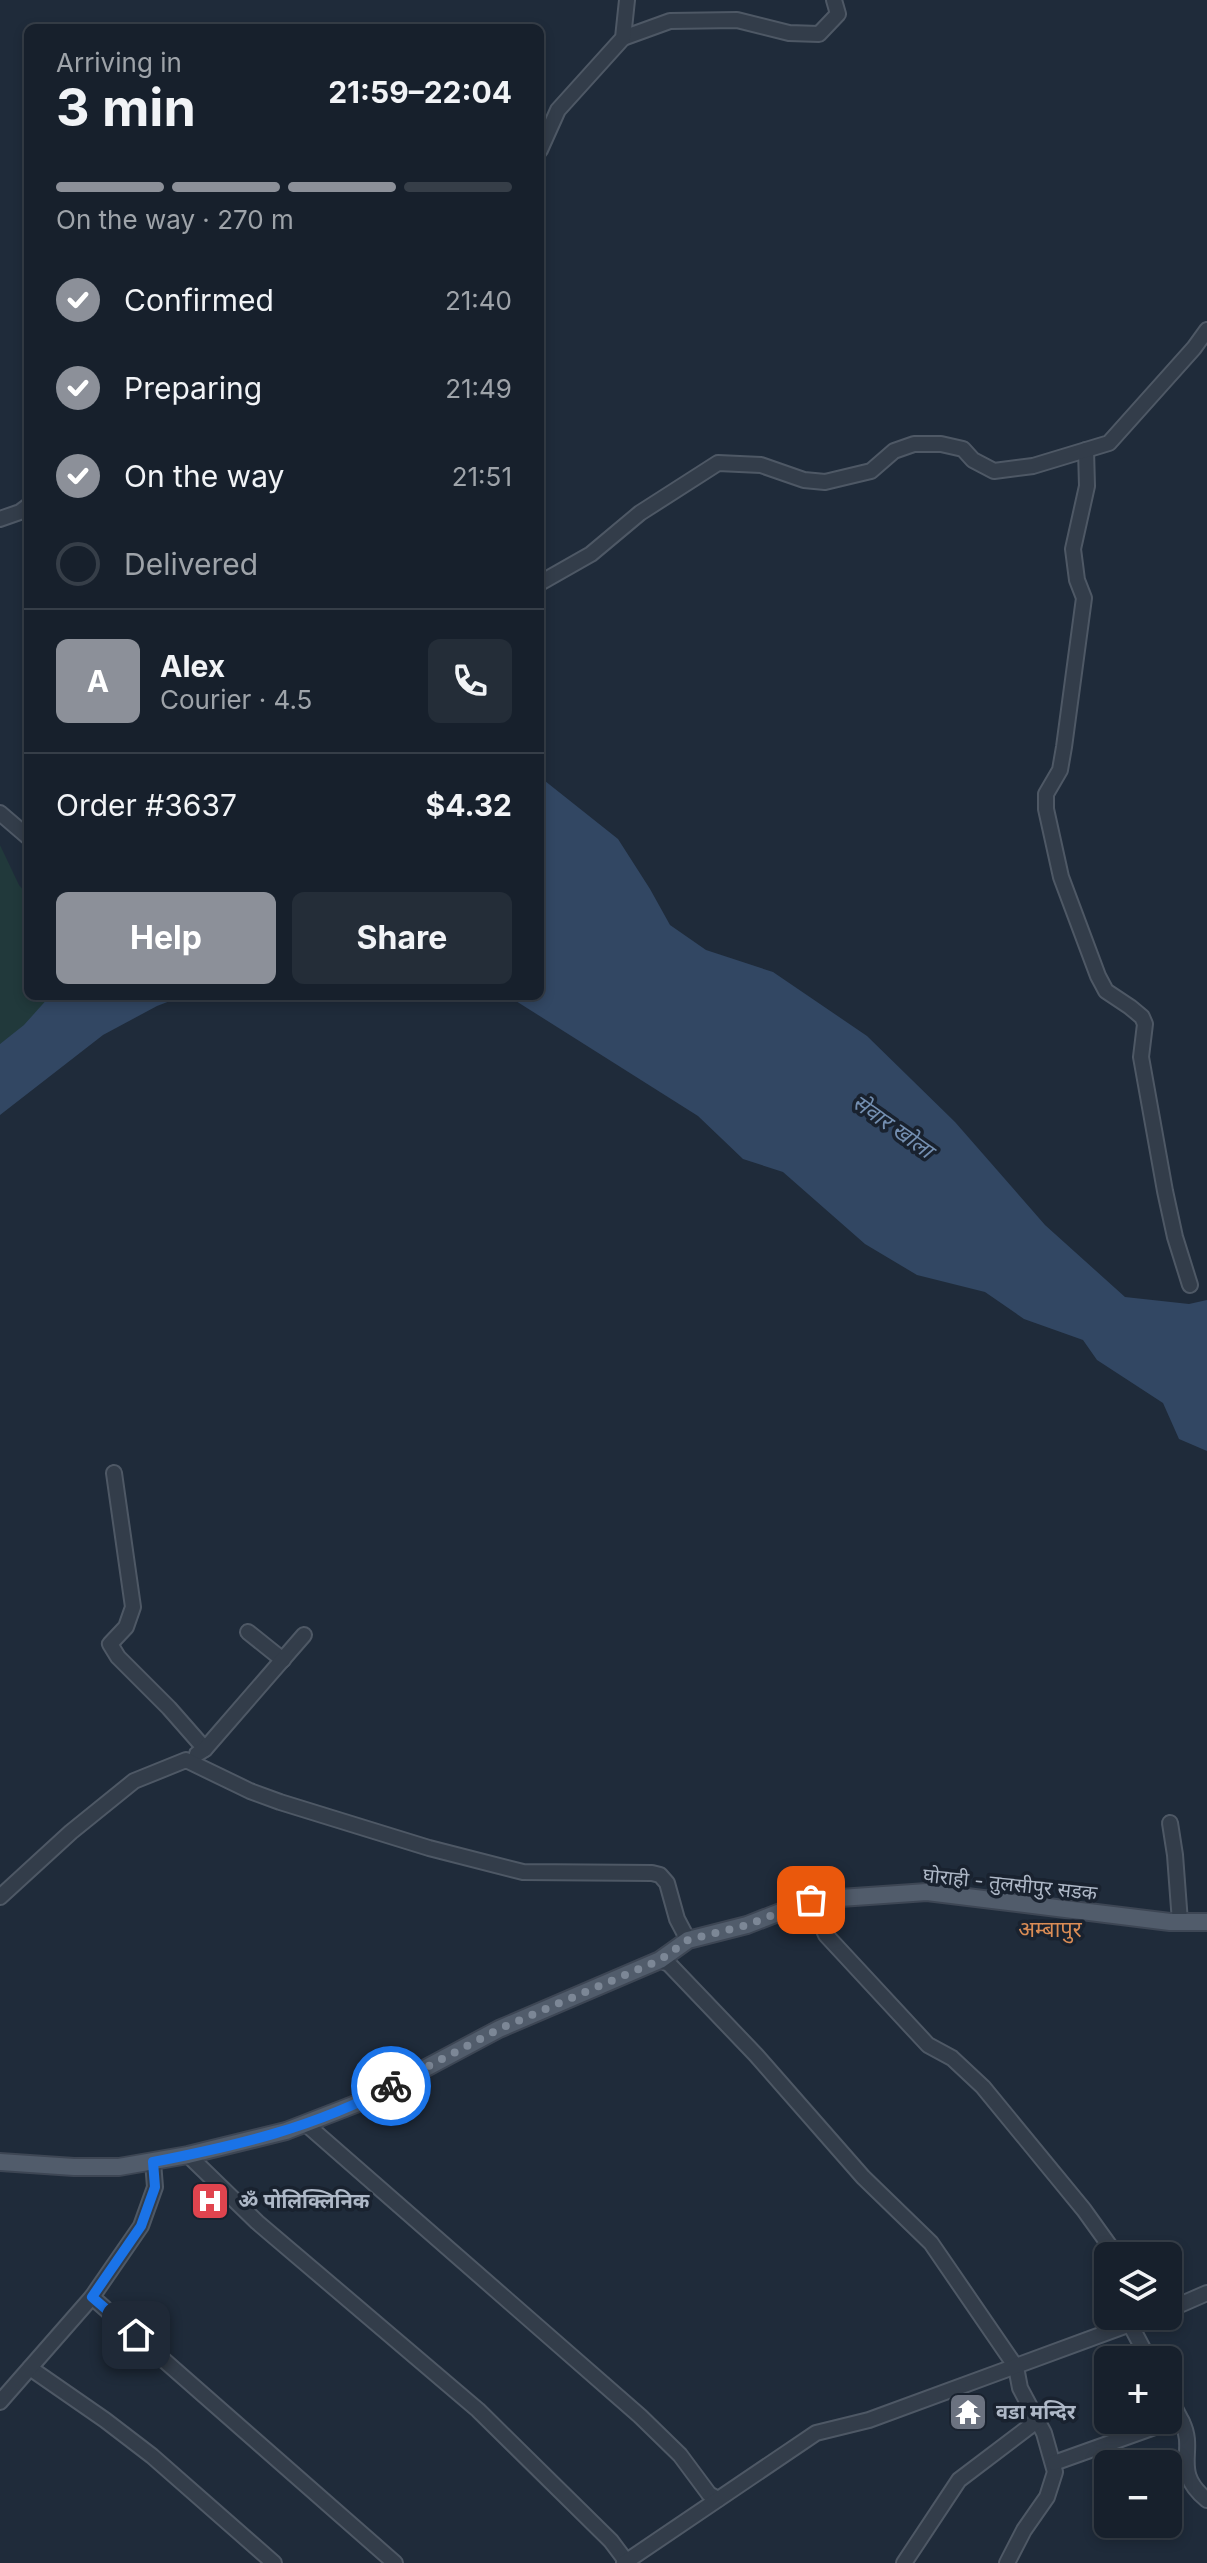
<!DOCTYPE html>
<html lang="en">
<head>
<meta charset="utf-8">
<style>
	:root { --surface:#17202c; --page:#242d38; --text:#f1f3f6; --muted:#9ea3a9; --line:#363e48; --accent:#8c9099 }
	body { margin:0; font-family:Inter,"Noto Sans Devanagari",sans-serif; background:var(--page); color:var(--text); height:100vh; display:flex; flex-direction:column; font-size:30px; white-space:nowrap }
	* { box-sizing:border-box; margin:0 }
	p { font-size:26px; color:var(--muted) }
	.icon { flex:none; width:44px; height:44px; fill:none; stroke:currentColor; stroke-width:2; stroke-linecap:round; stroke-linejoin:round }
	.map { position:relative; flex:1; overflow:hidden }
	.drawer { position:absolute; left:24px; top:24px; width:520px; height:976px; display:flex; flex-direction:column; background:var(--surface); border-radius:12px; box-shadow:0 4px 12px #0003,0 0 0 2px var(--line) }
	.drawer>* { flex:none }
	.fabs { position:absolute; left:1094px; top:2242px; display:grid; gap:16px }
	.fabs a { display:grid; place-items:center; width:88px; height:88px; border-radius:12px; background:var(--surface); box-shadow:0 4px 12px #0003,0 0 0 2px var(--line); font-size:40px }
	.pin { position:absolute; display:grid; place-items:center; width:68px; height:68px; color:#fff; margin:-34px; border-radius:16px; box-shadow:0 4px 12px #0006 }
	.courier { position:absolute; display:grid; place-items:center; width:80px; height:80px; margin:-40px; border:6px solid #1a73e8; border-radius:50%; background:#fff; color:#222; box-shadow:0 2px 10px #0007 }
	.head em { font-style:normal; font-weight:700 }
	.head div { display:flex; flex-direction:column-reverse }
	.head { display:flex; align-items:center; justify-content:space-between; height:136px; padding:0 32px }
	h1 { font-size:52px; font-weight:700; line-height:60px }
	.bar { display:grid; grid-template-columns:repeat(4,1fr); gap:12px 8px; align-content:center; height:96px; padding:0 32px }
	.bar i { height:10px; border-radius:6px; background:var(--line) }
	.bar .selected { background:var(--accent) }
	.bar p { grid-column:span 4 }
	.line { display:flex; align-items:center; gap:20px; padding:0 32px; border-top:2px solid var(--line) }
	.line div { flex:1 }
	.round { display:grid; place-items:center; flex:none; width:84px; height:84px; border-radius:12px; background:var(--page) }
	ol { padding:0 32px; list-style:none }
	li { display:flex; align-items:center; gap:24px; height:88px }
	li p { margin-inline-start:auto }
	li .icon { padding:8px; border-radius:50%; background:var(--accent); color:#fff; stroke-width:4 }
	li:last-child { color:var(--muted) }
	li i { width:44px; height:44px; border:4px solid var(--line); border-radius:50% }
	.button { display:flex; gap:16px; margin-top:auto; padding:16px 32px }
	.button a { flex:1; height:92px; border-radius:12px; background:var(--accent); color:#fff; font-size:32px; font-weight:700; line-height:92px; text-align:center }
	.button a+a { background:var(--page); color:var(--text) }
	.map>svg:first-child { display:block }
	.green { fill:#21393b }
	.water { fill:#324763 }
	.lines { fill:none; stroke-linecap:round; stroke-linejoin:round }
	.minor-casing { stroke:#4e5865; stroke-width:18 }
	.major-casing { stroke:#3d4654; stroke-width:20 }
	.minor { stroke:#333d4a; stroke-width:14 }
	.major { stroke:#515c6b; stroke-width:16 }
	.done { stroke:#7c8796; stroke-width:8; stroke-dasharray:0 14.4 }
	.route { stroke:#1a73e8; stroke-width:10 }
	.labels { text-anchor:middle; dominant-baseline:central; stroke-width:7; stroke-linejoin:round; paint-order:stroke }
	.street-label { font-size:20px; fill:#aeb8c7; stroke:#19222f }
	.poi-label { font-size:20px; font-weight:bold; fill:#aeb8c7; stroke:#19222f; text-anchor:start }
	.water-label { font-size:22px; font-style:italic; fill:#748fb1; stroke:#19222f }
	.neighbourhood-label { font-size:22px; fill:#da8c55; stroke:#19222f }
</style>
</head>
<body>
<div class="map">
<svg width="1207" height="2563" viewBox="0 0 1207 2563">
	<rect width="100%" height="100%" fill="#1f2b3a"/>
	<!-- green -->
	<polygon class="green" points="0,845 19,885 28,895 28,996 67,996 0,1044"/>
	<!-- water -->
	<g class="water">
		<polygon points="540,777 618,839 650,889 670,925 706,950 773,972 867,1036 955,1122 1045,1225 1125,1297 1189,1304 1207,1300 1207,1451 1179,1439 1163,1403 1097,1360 1083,1340 1024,1319 985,1292 917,1275 865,1244 783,1172 743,1159 698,1116 508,996 540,996"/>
		<polygon points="50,996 183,996 157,1006 103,1035 0,1115 0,1044 24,1025"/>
	</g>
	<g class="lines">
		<!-- minor casing -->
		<g class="minor-casing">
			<g id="minor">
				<polyline points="623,38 670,21 737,20 789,33 819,34 838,14 834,0"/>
				<polyline points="540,150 558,110 623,38 627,0"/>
				<polyline points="1086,450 1087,486 1073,549 1077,580 1084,598 1064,747 1060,770 1046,794 1046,809 1061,877 1098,976 1106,991 1130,1007 1142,1017 1145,1024 1141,1057 1165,1191 1175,1237 1190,1285"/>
				<polyline points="0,519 20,512 28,506"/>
				<polyline points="540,583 591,554 640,513 718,463 761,465 804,480 825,482 871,471 894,451 914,444 941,444 963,449 973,460 994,471 1033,466 1109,443 1194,348 1207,330"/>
				<polyline points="0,813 28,837"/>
				<polyline points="114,1473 133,1607 126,1627 110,1644 118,1657 169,1708 205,1749"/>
				<polyline points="248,1632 283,1660"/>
				<polyline points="197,1754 205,1749 304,1635"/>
				<polyline points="1170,1823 1175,1855 1180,1922"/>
				<polyline points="0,1897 71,1832 134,1781 186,1760 250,1791 280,1802 429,1848 523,1872 652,1873 660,1875 667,1883 677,1919 688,1940"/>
				<polyline points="811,1900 826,1935 928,2045 952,2058 983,2087 1084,2210 1117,2256"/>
				<polyline points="660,1960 669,1964 756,2055 863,2177 931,2243 1016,2367 1020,2388 1044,2433 1055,2472 1047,2497 1024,2530 1007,2563"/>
				<polyline points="306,2124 640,2416 680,2455 709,2494 718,2499"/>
				<polyline points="188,2155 257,2222 478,2410 611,2541 626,2561"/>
				<polyline points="92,2297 395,2563"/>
				<polyline points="1168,2310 1207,2293"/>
				<polyline points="1130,2324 1149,2360"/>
				<polyline points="30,2368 105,2420 152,2456 274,2563"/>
				<polyline points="1168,2395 1182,2422"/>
				<polyline points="0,2402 92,2297 141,2226 155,2187 153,2162"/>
				<path d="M1054,2463L1166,2423L1182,2422C1197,2452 1171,2471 1207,2500"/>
				<polyline points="624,2563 816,2433 869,2420 1152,2316"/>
				<polyline points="904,2563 959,2480 1038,2420"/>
			</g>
		</g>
		<!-- major casing -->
		<g class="major-casing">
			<polyline id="major" points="0,2162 74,2167 119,2167 188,2155 286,2131 366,2100 499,2029 660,1960 688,1940 747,1925 811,1900 927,1892 1170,1922 1207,1922"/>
		</g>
		<!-- minor -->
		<use href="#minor" class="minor"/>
		<!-- major -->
		<use href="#major" class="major"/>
	</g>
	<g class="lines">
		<!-- done -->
		<polyline class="done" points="391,2086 499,2029 660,1960 688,1940 747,1925 811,1900"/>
		<!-- route -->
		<path class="route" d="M136,2335L92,2297L141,2226L155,2187L153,2162C235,2146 317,2127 391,2086"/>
	</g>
	<!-- icons -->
	<defs>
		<g id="hospital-square" transform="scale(2)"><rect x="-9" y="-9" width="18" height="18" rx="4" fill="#e0444e" stroke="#19222f"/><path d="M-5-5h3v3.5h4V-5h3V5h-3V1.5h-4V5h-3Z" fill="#fff"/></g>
		<g id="temple-square" transform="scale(2)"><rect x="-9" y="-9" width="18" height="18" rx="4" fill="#6b7280" stroke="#19222f"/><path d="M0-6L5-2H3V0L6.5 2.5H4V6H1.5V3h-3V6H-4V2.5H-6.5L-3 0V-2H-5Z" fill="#fff"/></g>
	</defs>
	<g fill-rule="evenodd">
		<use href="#hospital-square" x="210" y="2201"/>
		<use href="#temple-square" x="968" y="2412"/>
	</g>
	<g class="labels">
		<!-- street labels -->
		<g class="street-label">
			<text transform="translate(1010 1884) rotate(6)">घोराही - तुलसीपुर सडक</text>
		</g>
		<!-- poi labels -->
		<g class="poi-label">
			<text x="238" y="2201">ॐ पोलिक्लिनिक</text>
			<text x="996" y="2412">वडा मन्दिर</text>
		</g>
		<!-- water labels -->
		<g class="water-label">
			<text transform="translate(893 1126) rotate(35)">सेवार खोला</text>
		</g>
		<!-- neighbourhood labels -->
		<g class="neighbourhood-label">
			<text x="1050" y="1929">अम्बापुर</text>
		</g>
	</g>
</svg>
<div class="fabs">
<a><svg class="icon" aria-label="layers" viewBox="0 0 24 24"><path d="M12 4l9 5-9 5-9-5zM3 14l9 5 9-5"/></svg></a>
<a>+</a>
<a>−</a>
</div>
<div class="pin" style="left:811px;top:1900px;background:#ea580c"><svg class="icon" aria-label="bag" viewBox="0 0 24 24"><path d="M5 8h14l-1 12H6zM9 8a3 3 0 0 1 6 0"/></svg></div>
<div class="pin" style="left:136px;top:2335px;background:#1f2937"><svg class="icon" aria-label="home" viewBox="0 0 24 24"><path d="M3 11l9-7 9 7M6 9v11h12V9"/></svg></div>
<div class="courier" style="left:391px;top:2086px"><svg class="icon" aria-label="bike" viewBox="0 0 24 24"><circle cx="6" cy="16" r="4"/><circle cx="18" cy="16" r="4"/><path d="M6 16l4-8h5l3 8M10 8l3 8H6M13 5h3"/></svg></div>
<section class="drawer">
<div class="head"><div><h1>3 min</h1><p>Arriving in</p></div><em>21:59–22:04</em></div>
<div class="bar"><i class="selected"></i><i class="selected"></i><i class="selected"></i><i></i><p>On the way · 270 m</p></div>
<ol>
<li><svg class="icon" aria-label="check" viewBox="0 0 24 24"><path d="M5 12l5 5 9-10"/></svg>Confirmed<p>21:40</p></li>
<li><svg class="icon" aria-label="check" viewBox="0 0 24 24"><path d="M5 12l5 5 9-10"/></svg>Preparing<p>21:49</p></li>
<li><svg class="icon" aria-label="check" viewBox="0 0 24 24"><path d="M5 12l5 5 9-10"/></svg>On the way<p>21:51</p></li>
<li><i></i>Delivered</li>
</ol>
<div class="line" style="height:144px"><b class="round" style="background:var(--accent);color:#fff">A</b><div><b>Alex</b><p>Courier · 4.5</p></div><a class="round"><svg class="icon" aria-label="phone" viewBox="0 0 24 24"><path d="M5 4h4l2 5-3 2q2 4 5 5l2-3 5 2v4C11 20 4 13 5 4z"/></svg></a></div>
<div class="line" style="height:104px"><div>Order #3637</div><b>$4.32</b></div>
<div class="button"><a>Help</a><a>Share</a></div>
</section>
</div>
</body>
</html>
